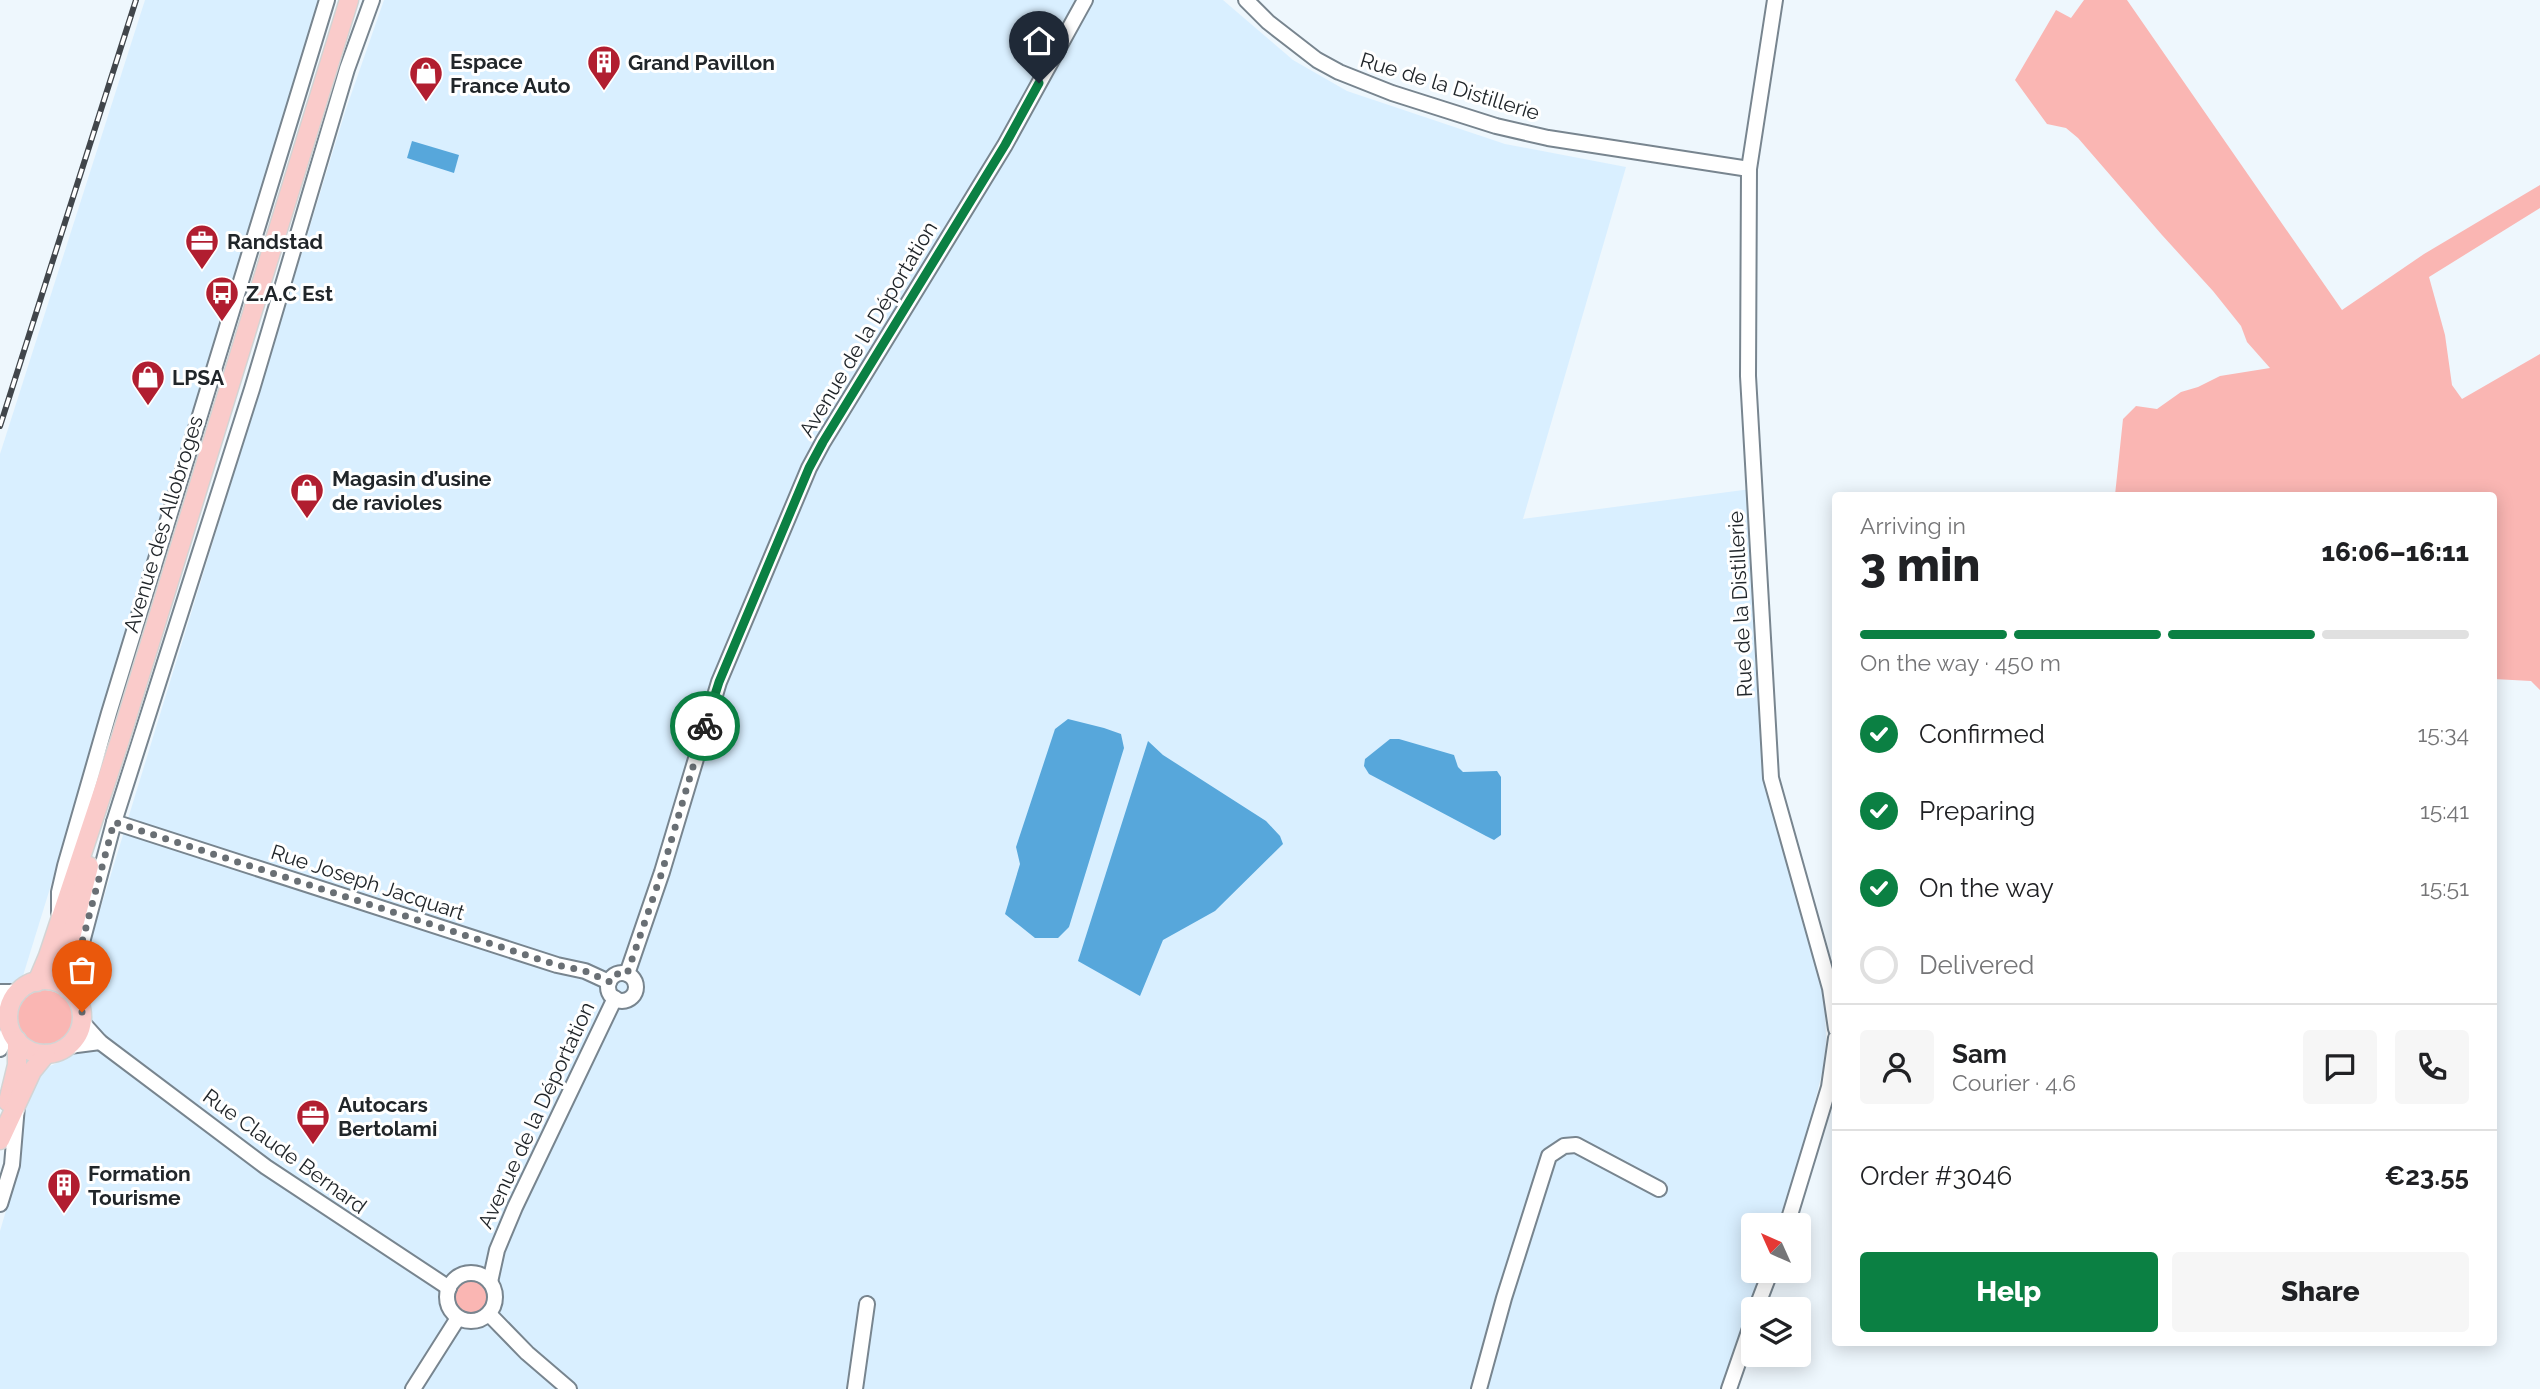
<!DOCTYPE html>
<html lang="en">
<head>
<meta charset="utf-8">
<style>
	:root { --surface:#fff; --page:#f6f6f6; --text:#202124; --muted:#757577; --line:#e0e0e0; --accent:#0b8043 }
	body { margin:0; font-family:Raleway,sans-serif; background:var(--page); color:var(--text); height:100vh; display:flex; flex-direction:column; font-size:26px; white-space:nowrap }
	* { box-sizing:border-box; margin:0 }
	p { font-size:23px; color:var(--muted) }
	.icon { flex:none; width:38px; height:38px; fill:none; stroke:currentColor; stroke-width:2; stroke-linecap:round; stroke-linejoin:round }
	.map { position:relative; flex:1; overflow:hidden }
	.side { position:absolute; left:1832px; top:492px; width:665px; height:854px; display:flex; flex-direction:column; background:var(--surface); border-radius:7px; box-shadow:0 4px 18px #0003 }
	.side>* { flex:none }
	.needle { width:46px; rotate:315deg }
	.tools { position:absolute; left:1741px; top:1213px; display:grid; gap:14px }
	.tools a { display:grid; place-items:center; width:70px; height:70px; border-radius:7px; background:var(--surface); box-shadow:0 4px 18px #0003; font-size:35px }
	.pin { position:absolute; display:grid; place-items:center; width:60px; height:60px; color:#fff; margin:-72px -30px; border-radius:50% 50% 50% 0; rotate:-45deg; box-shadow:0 0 7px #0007 }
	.pin .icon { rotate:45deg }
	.courier { position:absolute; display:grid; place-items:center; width:70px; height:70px; margin:-35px; border:5px solid #0b8043; border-radius:50%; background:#fff; color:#222; box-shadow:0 2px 9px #0007 }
	.head em { font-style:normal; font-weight:800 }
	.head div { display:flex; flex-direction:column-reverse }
	.head { display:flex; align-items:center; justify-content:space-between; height:119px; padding:0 28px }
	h1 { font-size:46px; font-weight:800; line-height:52px }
	.bar { display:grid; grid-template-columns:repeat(4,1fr); gap:10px 7px; align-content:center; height:84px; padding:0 28px }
	.bar i { height:9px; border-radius:5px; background:var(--line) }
	.bar .current { background:var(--accent) }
	.bar p { grid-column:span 4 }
	.line { display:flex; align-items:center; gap:18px; padding:0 28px; border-top:2px solid var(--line) }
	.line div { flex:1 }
	.round { display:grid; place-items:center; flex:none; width:74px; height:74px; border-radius:7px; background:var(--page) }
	ol { padding:0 28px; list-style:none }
	li { display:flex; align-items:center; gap:21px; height:77px }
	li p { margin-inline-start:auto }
	li .icon { padding:7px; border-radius:50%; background:var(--accent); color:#fff; stroke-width:4 }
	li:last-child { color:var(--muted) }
	li i { width:38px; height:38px; border:4px solid var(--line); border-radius:50% }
	.button { display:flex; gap:14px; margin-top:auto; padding:14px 28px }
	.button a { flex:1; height:80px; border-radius:7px; background:var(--accent); color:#fff; font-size:28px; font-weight:800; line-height:80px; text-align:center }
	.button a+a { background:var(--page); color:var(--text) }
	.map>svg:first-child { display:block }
	.built { fill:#d9efff }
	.green { fill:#fab6b3 }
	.water { fill:#57a7db }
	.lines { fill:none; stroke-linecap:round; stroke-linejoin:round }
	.minor-casing { stroke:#78858f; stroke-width:18 }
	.major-casing { stroke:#d3d4d4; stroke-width:21 }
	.minor { stroke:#fff; stroke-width:14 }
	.major { stroke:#facbca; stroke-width:18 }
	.rail-casing { stroke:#41464b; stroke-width:6 }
	.rail { stroke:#fff; stroke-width:3.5; stroke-dasharray:10; stroke-linecap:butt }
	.done { stroke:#696f74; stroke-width:7; stroke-dasharray:0 12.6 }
	.route { stroke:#0b8043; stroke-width:9 }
	.labels { text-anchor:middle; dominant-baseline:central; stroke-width:6; stroke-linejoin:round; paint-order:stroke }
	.poi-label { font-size:21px; font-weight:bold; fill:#21262a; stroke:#fff; text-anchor:start }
	.street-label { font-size:21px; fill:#21262a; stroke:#fff }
</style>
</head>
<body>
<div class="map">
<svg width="2540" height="1389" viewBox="0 0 2540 1389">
	<rect width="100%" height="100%" fill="#eef7fd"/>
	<!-- built -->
	<g class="built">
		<polygon points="145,0 324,0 22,979 17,983 0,985 0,454"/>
		<polygon points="384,0 1223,0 1293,60 1347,91 1505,144 1626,167 1523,519 1751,489 1764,746 1817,957 1825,1007 1826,1041 1823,1069 1803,1149 1778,1225 1754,1225 1754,1270 1761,1271 1720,1389 0,1389 0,1231 19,1166 24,1103 40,1071 67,1058 79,1046 89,1025 90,986 84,962 345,112"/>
	</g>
	<!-- green -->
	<g class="green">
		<polygon points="2084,0 2127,0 2342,310 2424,254 2540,185 2540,208 2429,277 2445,335 2452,385 2462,399 2540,354 2540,690 2531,681 2494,679 2494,495 2115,495 2123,419 2136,406 2157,409 2181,392 2198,387 2220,376 2270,368 2247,342 2241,326 2213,291 2162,235 2078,138 2066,128 2047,124 2015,80 2056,10 2071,18"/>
		<circle cx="45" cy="1018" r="28"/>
		<circle cx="472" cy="1298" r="17"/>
	</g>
	<!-- water -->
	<g class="water">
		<polygon points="412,141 459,155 454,173 407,158"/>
		<polygon points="1068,719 1104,728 1121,734 1124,748 1069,927 1058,938 1035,938 1005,914 1020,864 1016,847 1055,729"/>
		<polygon points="1390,739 1399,739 1454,755 1458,767 1463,772 1497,771 1501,777 1501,835 1494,840 1486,836 1369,774 1364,766 1365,759"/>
		<polygon points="1148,741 1163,755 1266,821 1280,836 1283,844 1215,911 1163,940 1140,996 1078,961"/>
	</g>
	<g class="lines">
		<!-- minor casing -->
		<g class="minor-casing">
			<g id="minor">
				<polyline points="1246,0 1268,22 1317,60 1339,72 1392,93 1496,126 1548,138 1749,169"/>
				<polyline points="1775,0 1749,169 1748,376 1771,778 1830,988 1836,1029"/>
				<polyline points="114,822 557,965 585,971 609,982"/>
				<polyline points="59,913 59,892 65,866 109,713 327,0"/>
				<circle cx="622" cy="987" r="14"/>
				<polyline points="627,974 662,872 719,682 809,468 823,442 1005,145 1085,0"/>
				<polyline points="0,992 19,992"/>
				<polyline points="0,1001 9,1011"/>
				<polyline points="80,1004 88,989 80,960 80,950 114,822 252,389 347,69 372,0"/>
				<polyline points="82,1022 100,1042 266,1167 449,1288"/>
				<polyline points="69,1046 100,1042"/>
				<polyline points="0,1049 10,1027"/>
				<polyline points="0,1204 12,1165 17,1106"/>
				<polyline points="1787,1225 1829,1087 1836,1038"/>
				<circle cx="471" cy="1297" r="24"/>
				<polyline points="490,1282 497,1250 515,1207 615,998"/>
				<polyline points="1756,1309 1771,1270"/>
				<polyline points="489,1314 527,1353 569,1389"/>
				<polyline points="413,1389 458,1318"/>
				<polyline points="855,1389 867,1304"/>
				<polyline points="1479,1389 1504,1298 1549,1156 1564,1146 1576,1145 1659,1189"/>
				<polyline points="1729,1389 1754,1317"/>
			</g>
		</g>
		<!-- major casing -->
		<g class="major-casing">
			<g id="major">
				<circle cx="45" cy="1017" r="37"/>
				<polyline points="37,982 48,956 120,740 349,0"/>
				<polyline points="67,988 65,968 67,953 89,866"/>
				<polyline points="8,1102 17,1065 17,1040"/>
				<polyline points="0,1140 32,1071 46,1054"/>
			</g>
		</g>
		<!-- minor -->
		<use href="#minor" class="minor"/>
		<!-- major -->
		<use href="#major" class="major"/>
		<!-- rail casing -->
		<g class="rail-casing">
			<polyline id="rail" points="0,426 136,0"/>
		</g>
		<!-- rail -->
		<use href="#rail" class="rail"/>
	</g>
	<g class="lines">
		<!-- done -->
		<polyline class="done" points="82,1012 80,1004 88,989 80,960 80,950 114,822 557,965 585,971 610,982 616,974 627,974 662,872 705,726"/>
		<!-- route -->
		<polyline class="route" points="705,726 719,682 809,468 823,442 1005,145 1039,83"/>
	</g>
	<!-- icons -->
	<defs>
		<g id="building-pin" transform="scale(1.75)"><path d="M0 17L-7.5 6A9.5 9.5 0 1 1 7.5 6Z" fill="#b11e30" stroke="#fff"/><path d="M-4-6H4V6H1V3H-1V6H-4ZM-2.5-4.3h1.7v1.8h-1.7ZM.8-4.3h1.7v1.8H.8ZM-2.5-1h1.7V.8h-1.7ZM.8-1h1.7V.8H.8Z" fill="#fff"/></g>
		<g id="shop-pin" transform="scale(1.75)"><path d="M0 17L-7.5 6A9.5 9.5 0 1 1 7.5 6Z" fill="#b11e30" stroke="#fff"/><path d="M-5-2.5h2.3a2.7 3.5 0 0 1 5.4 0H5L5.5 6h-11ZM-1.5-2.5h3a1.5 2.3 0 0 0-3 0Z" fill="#fff"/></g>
		<g id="office-pin" transform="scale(1.75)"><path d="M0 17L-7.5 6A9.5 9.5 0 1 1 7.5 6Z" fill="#b11e30" stroke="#fff"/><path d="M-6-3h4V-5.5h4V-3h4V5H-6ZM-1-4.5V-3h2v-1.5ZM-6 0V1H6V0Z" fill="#fff"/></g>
		<g id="bus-pin" transform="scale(1.75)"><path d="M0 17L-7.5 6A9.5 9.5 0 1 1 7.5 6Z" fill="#b11e30" stroke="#fff"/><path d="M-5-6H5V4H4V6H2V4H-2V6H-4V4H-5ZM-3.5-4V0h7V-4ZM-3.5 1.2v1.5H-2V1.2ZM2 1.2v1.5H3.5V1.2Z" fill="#fff"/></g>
	</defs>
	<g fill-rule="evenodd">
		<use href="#building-pin" x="604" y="62"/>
		<use href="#shop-pin" x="426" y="73"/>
		<use href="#office-pin" x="202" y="241"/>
		<use href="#bus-pin" x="222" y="293"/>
		<use href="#shop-pin" x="148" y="377"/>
		<use href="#shop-pin" x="307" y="490"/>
		<use href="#office-pin" x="313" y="1116"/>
		<use href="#building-pin" x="64" y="1185"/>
	</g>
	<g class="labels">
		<!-- poi labels -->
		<g class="poi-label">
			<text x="450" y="61">Espace<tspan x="450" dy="24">France Auto</tspan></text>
			<text x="628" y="62">Grand Pavillon</text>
			<text x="227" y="241">Randstad</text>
			<text x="246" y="293">Z.A.C Est</text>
			<text x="172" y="377">LPSA</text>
			<text x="332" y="478">Magasin d’usine<tspan x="332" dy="24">de ravioles</tspan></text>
			<text x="338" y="1104">Autocars<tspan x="338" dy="24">Bertolami</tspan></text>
			<text x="88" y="1173">Formation<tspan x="88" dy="24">Tourisme</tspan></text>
		</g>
		<!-- street labels -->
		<g class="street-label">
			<text transform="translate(1450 86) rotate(17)">Rue de la Distillerie</text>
			<text transform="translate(868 329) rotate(-59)">Avenue de la Déportation</text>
			<text transform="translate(163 524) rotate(-73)">Avenue des Allobroges</text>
			<text transform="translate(1740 604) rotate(-93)">Rue de la Distillerie</text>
			<text transform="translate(368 882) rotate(18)">Rue Joseph Jacquart</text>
			<text transform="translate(536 1115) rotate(-65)">Avenue de la Déportation</text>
			<text transform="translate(285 1151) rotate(36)">Rue Claude Bernard</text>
		</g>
	</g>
</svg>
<div class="tools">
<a><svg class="needle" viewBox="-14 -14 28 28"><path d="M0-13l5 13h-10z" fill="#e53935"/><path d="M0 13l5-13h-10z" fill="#757577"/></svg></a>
<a><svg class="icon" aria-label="layers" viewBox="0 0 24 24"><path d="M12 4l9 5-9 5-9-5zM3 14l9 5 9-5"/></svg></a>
</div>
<div class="pin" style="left:82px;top:1012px;background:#ea580c"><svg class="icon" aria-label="bag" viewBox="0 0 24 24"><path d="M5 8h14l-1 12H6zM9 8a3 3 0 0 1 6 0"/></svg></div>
<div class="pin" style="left:1039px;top:83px;background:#1f2937"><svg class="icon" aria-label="home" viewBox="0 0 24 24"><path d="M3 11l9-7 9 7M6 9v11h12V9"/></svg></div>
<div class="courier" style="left:705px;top:726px"><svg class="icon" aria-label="bike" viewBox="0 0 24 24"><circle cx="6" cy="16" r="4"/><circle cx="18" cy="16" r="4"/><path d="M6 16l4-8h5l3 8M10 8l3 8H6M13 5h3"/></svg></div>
<section class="side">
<div class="head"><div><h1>3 min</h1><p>Arriving in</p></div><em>16:06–16:11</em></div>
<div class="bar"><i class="current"></i><i class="current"></i><i class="current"></i><i></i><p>On the way · 450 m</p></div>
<ol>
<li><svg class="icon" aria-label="check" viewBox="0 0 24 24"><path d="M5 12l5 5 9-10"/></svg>Confirmed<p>15:34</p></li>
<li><svg class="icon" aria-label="check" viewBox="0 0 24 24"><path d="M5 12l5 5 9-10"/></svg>Preparing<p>15:41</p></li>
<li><svg class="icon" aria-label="check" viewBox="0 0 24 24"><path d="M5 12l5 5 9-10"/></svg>On the way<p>15:51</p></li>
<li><i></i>Delivered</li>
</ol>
<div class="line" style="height:126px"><a class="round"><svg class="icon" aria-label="person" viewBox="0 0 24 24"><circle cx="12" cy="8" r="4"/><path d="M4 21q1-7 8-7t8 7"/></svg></a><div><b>Sam</b><p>Courier · 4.6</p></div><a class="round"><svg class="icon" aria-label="chat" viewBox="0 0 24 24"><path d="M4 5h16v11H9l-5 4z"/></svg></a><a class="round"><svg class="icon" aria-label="phone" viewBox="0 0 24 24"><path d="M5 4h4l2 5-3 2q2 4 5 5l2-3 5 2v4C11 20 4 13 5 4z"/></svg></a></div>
<div class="line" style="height:91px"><div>Order #3046</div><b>€23.55</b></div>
<div class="button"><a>Help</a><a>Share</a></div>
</section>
</div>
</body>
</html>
